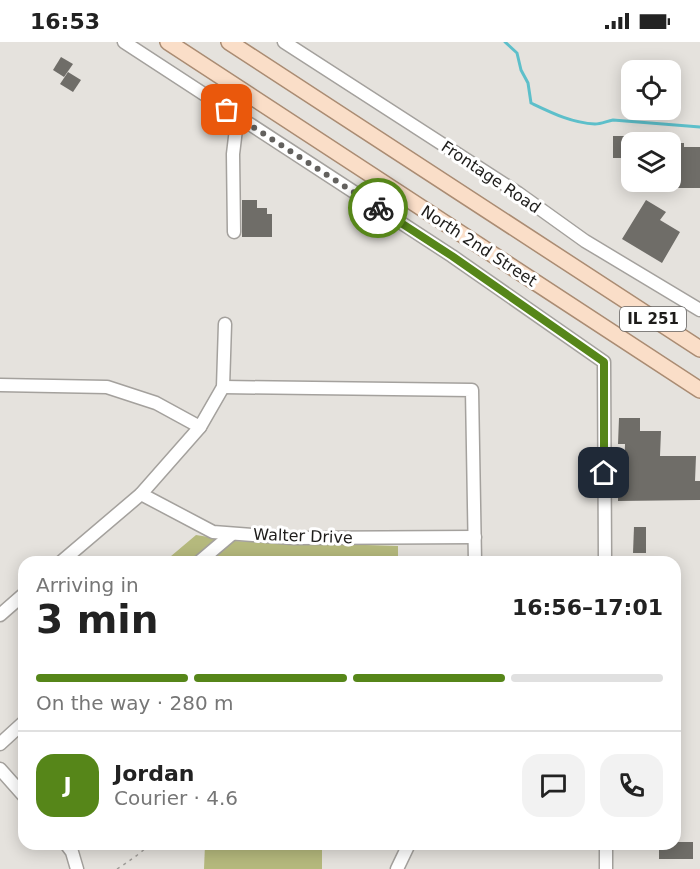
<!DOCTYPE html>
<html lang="en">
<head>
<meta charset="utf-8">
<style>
	:root { --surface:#fff; --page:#f2f2f2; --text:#222; --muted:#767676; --line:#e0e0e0; --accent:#568619 }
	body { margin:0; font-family:"DejaVu Sans",sans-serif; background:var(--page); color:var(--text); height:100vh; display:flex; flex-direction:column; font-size:22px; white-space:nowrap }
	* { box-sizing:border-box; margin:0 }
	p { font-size:20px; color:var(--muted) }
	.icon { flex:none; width:33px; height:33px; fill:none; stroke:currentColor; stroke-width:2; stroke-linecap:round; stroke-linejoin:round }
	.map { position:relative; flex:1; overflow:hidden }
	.sheet { position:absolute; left:18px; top:514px; width:663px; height:294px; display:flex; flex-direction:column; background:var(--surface); border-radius:18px; box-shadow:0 3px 15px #0003 }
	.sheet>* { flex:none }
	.fabs { position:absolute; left:621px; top:18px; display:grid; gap:12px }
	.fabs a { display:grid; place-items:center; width:60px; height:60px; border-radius:12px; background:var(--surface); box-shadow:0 3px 15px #0003; font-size:30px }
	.pin { position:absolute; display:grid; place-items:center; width:51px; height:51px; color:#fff; margin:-26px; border-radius:12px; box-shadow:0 3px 9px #0006 }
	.courier { position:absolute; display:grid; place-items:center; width:60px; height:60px; margin:-30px; border:4px solid #568619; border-radius:50%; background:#fff; color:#222; box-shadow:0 2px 8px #0007 }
	.summary em { font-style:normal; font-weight:800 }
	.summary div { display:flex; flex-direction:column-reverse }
	.summary { display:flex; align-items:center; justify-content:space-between; height:102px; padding:0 18px }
	h1 { font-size:39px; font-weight:800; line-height:45px }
	.bar { display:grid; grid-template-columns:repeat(4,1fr); gap:9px 6px; align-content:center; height:72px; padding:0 18px }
	.bar i { height:8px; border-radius:4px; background:var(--line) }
	.bar .on { background:var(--accent) }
	.bar p { grid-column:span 4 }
	.line { display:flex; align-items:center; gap:15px; padding:0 18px; border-top:2px solid var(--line) }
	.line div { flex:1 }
	.round { display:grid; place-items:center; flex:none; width:63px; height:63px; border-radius:18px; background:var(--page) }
	.status { display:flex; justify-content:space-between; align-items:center; height:42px; padding:0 30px; background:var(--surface); direction:ltr }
	.status svg { height:16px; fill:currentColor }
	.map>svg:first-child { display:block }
	.green { fill:#b5b97d }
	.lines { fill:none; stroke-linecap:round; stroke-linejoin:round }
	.stream { stroke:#5dbfca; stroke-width:3 }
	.building { fill:#6f6d68 }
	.minor-casing { stroke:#a4a19d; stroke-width:15 }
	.major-casing { stroke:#aa8c73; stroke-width:18 }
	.path { stroke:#a09d99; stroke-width:1.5; stroke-dasharray:3 4.5; stroke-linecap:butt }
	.minor { stroke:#fff; stroke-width:12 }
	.major { stroke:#fadec8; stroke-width:15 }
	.done { stroke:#63615e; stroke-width:6; stroke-dasharray:0 10.8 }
	.route { stroke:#568619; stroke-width:8 }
	.labels { text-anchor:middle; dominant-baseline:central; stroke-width:6; stroke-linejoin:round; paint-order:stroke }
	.shield { fill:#fff; stroke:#61605f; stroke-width:1.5 }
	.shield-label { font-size:15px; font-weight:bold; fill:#1d1c1a }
	.street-label { font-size:16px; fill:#1d1c1a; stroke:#fff }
</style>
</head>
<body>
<div class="status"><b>16:53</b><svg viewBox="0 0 49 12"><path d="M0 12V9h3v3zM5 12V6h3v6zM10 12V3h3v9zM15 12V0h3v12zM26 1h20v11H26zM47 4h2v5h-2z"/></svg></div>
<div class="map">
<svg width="700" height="827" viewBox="0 0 700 827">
	<rect width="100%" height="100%" fill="#e5e2dd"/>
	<!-- green -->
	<g class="green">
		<polygon points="196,493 234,499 398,504 398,520 164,520"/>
		<polygon points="205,803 322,803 322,827 204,827"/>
	</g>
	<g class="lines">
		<!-- stream -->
		<path class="stream" d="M505,0L517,11L521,28L528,41L531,61C552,71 572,81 595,82C601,82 607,79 613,78L700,85"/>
	</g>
	<!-- building -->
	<g class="building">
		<polygon points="61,15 73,22 64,35 53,28"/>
		<polygon points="68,30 81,38 73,50 60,42"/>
		<rect x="613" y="94" width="19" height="22"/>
		<polygon points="670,101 684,101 684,105 700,105 700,146 670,146"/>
		<polygon points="242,158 257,158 257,166 267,166 267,172 272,172 272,195 242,195"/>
		<polygon points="646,158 666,170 660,178 680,190 662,221 622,197"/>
		<polygon points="619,376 640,376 640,389 661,389 660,414 696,414 695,439 700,439 700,458 618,459 618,439 624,439 625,402 618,402"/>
		<polygon points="634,485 646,485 646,511 633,511"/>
		<polygon points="675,800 693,800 693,817 659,817 659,802 675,802"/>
	</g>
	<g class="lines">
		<!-- minor casing -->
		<g class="minor-casing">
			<g id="minor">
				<polyline points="124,0 452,214 604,320 605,520"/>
				<polyline points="284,0 518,151 585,199 700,268"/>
				<polyline points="234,190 233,112 236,87 242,77"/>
				<polyline points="0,343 107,345 156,361 200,385"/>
				<polyline points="223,345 472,348 475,520"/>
				<polyline points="141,452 213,490 293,496 475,495"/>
				<polyline points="61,520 141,452 200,385 223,345 225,282"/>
				<polyline points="199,520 232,492"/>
				<polyline points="0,573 24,552"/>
				<polyline points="0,702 24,680"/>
				<polyline points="0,727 24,754"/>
				<polyline points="66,802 72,810 77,827"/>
				<polyline points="606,802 606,827"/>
				<polyline points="397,827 409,802"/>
			</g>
		</g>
		<!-- major casing -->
		<g class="major-casing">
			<g id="major">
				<polyline points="168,0 700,348"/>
				<polyline points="229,0 700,307"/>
			</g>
		</g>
		<!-- path -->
		<path class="path" d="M117,827C129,819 140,812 150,802"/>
		<!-- minor -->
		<use href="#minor" class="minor"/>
		<!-- major -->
		<use href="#major" class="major"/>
	</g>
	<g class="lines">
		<!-- done -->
		<polyline class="done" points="227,68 378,166"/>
		<!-- route -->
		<polyline class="route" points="378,166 452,214 604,320 604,431"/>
	</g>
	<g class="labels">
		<!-- shield labels -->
		<rect class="shield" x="620" y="265" width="66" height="24" rx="4.5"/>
		<g class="shield-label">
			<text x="653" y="277">IL 251</text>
		</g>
		<!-- street labels -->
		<g class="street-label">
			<text transform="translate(491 135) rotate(34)">Frontage Road</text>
			<text transform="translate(479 204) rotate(33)">North 2nd Street</text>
			<text transform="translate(303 494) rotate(2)">Walter Drive</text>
		</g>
	</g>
</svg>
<div class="fabs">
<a><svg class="icon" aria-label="locate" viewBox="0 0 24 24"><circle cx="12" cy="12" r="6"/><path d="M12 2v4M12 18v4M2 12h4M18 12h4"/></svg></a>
<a><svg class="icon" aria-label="layers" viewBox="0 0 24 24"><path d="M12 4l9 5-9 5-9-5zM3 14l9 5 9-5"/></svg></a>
</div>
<div class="pin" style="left:227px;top:68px;background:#ea580c"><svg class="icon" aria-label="bag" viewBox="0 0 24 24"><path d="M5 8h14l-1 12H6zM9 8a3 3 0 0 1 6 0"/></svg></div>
<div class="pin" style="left:604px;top:431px;background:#1f2937"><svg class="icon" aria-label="home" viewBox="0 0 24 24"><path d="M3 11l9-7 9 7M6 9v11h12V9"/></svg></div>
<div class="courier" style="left:378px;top:166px"><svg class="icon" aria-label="bike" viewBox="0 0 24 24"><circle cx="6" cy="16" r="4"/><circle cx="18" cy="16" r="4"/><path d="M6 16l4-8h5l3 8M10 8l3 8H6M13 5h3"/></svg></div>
<section class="sheet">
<div class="summary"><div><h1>3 min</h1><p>Arriving in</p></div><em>16:56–17:01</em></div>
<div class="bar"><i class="on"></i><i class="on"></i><i class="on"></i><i></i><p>On the way · 280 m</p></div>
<div class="line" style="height:108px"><b class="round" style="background:var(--accent);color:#fff">J</b><div><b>Jordan</b><p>Courier · 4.6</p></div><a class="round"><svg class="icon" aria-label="chat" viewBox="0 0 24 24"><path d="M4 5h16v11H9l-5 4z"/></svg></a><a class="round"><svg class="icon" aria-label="phone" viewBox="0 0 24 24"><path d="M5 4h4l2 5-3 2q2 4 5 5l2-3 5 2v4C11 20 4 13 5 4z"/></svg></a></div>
</section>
</div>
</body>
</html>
